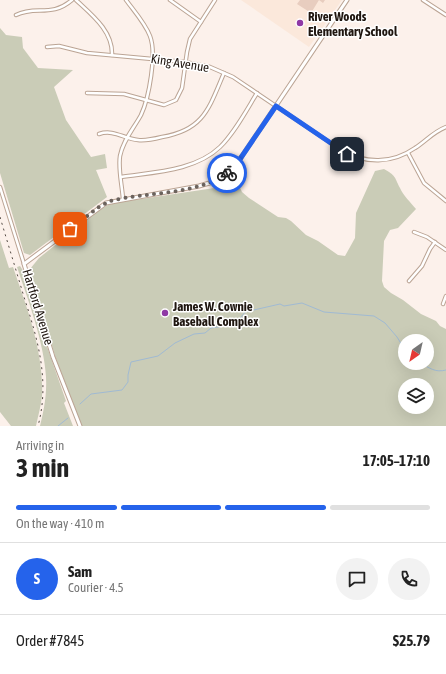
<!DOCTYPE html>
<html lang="en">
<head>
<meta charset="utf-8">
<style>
	:root { --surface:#fff; --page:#f2f2f2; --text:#222; --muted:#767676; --line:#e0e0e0; --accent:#2563eb }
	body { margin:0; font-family:"Asap Condensed",sans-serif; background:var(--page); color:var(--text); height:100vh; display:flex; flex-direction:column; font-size:15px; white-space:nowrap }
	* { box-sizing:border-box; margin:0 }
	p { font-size:13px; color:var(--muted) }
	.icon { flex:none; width:22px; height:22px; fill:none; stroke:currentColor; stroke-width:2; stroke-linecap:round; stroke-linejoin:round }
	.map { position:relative; height:426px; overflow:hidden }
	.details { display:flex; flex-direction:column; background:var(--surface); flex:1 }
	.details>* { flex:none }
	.needle { width:26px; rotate:214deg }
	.tools { position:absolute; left:398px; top:334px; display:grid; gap:8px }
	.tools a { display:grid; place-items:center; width:36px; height:36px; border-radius:50%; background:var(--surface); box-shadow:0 4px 16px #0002; font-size:20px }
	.pin { position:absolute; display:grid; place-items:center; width:34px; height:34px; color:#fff; margin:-17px; border-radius:8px; box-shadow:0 2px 6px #0006 }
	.courier { position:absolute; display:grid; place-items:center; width:40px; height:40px; margin:-20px; border:3px solid #2563eb; border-radius:50%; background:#fff; color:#222; box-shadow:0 1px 5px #0007 }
	.overview em { font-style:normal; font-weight:700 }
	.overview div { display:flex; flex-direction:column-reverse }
	.overview { display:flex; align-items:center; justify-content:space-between; height:68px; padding:0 16px }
	h1 { font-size:26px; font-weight:700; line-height:30px }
	.bar { display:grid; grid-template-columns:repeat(4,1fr); gap:6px 4px; align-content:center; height:48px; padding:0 16px }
	.bar i { height:5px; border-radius:3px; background:var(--line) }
	.bar .current { background:var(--accent) }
	.bar p { grid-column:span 4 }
	.line { display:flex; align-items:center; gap:10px; padding:0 16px; border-top:1px solid var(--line) }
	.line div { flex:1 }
	.round { display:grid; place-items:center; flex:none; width:42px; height:42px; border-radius:21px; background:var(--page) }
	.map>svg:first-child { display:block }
	.built { fill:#fbe8db }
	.green { fill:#caccb7; fill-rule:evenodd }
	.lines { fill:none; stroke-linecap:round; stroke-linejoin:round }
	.stream { stroke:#a0bad3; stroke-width:1 }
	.building { fill:#e8cdbf }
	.minor-casing { stroke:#bba494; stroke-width:4.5 }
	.tertiary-casing { stroke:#bba494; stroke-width:5 }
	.minor { stroke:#fff; stroke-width:2.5 }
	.tertiary { stroke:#fff; stroke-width:3 }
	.rail { stroke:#544b45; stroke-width:1; stroke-dasharray:2 4; stroke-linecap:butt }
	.done { stroke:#6c635d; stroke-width:4; stroke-dasharray:0 7.2 }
	.route { stroke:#2563eb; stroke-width:5 }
	.poi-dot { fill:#8f38a5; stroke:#fff; stroke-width:1.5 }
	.labels { text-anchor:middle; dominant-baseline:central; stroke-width:3; stroke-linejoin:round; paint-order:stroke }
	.poi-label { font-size:13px; font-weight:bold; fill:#1f1610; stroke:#fff; text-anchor:start }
	.street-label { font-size:13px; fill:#1f1610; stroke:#fff }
</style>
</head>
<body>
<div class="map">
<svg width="446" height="426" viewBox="0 0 446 426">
	<rect width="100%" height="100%" fill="#fcf1eb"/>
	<!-- built -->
	<polygon class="built" points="241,0 342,0 309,47"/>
	<!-- green -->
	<g class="green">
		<polygon points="0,28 6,35 22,37 23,48 38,68 73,70 54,87 66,120 91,157 105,154 107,168 96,170 107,197 30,255 24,253 0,173"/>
		<path d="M384,169C396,176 394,176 400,188C403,195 411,203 416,209L398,228L390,230L384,241L382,281L384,287L391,293L403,300L421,314L436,321L440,326L446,329V426H82L57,362L30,275V269L39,258L98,211L108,205L121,202L221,187L224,182L225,183L232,178L237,181L242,192L249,198L278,217L286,218L291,221L306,235L318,241L338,255L345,256L355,238L356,213L375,171ZM405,341H427V363H405ZM405,385H427V407H405Z"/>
		<path d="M0,240L9,268L13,267C27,308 44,352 42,396C41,406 38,416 36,426H11L0,412Z"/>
		<path d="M20,266L24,272L44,338L66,401L64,403L73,426H40C44,410 47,394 46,377C44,342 28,300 17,267Z"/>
	</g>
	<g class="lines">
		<!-- stream -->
		<g class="stream">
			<path d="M420,363C430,368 435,373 446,370"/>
			<polyline points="80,404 91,394 122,390 128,382 128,375 131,362 158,356 175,343 194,334 205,333 211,328 231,325 239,320 245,312 280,304 284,306 302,303 324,312 374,316 385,323 397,337 405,350"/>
			<polyline points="58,426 68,418"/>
		</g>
	</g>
	<!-- building -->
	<polygon class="building" points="300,0 325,0 323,3 319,0 311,13 297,4"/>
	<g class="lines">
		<!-- minor casing -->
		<g class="minor-casing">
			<g id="minor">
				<path d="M76,0C92,15 113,31 112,55"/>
				<polyline points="170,0 201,22"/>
				<polyline points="423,0 446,15"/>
				<path d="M16,15C36,5 51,18 72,0"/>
				<path d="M47,47L59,46L87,53L185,62L210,67L233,77L341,150C365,164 392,164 415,148C426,141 433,132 446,127"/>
				<polyline points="87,93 124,94 164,105 176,100 182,88 187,52 190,39 215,0"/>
				<path d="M99,134C114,129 124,139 138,140C146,141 154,139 162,137C204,130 209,108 224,73"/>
				<polyline points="408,153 424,183 446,201"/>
				<path d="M121,177C154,172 195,171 220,147C235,132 246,111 257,93"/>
				<polyline points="0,187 24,264"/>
				<path d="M123,199C122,185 118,169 120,156C123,140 134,128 141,115C149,98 157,54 150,36C145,23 134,11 126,0"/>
				<polyline points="414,232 427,237 446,250"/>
				<polyline points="409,281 422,266 430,249 435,242"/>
				<polyline points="443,304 446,296"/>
			</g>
		</g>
		<!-- tertiary casing -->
		<g class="tertiary-casing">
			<polyline id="tertiary" points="80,426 53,357 24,264 106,203 199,186 213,182 229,171 238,162 347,0"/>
		</g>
		<!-- minor -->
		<use href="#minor" class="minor"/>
		<!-- tertiary -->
		<use href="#tertiary" class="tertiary"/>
		<!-- rail -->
		<path class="rail" d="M0,217C8,244 16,270 24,297C38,340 50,381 38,426"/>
	</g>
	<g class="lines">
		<!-- done -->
		<path class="done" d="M70,229L99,207L110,201C145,192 198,195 227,173"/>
		<!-- route -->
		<polyline class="route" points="227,173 238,162 276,106 347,154"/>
	</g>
	<!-- markers -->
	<g class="poi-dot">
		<circle cx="300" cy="23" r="4"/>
		<circle cx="165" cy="313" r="4"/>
	</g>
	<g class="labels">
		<!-- poi labels -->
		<g class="poi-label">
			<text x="308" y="16">River Woods<tspan x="308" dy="15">Elementary School</tspan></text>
			<text x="173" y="306">James W. Cownie<tspan x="173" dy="15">Baseball Complex</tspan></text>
		</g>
		<!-- street labels -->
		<g class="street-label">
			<text transform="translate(180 63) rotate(9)">King Avenue</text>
			<text transform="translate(38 307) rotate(73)">Hartford Avenue</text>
		</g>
	</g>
</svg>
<div class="tools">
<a><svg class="needle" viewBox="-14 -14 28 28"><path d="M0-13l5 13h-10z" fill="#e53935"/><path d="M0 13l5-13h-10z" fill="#767676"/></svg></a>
<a><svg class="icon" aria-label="layers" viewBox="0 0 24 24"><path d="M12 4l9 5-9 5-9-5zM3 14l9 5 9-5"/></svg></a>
</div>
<div class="pin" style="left:70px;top:229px;background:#ea580c"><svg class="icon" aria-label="bag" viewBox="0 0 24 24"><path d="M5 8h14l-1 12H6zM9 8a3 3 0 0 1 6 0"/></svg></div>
<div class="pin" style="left:347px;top:154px;background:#1f2937"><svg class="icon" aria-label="home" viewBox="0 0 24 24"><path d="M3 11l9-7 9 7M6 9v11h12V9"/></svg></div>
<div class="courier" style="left:227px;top:173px"><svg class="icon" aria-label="bike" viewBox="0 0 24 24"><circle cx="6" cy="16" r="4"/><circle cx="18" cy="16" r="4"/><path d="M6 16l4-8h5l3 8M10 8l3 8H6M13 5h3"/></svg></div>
</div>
<section class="details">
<div class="overview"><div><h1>3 min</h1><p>Arriving in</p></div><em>17:05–17:10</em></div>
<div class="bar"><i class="current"></i><i class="current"></i><i class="current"></i><i></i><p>On the way · 410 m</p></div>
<div class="line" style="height:72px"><b class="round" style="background:var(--accent);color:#fff">S</b><div><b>Sam</b><p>Courier · 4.5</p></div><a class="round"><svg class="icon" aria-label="chat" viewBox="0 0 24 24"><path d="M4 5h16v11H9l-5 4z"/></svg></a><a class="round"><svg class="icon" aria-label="phone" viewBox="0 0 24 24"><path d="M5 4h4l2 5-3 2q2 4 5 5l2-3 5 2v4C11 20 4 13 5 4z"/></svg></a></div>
<div class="line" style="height:52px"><div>Order #7845</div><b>$25.79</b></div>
</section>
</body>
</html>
